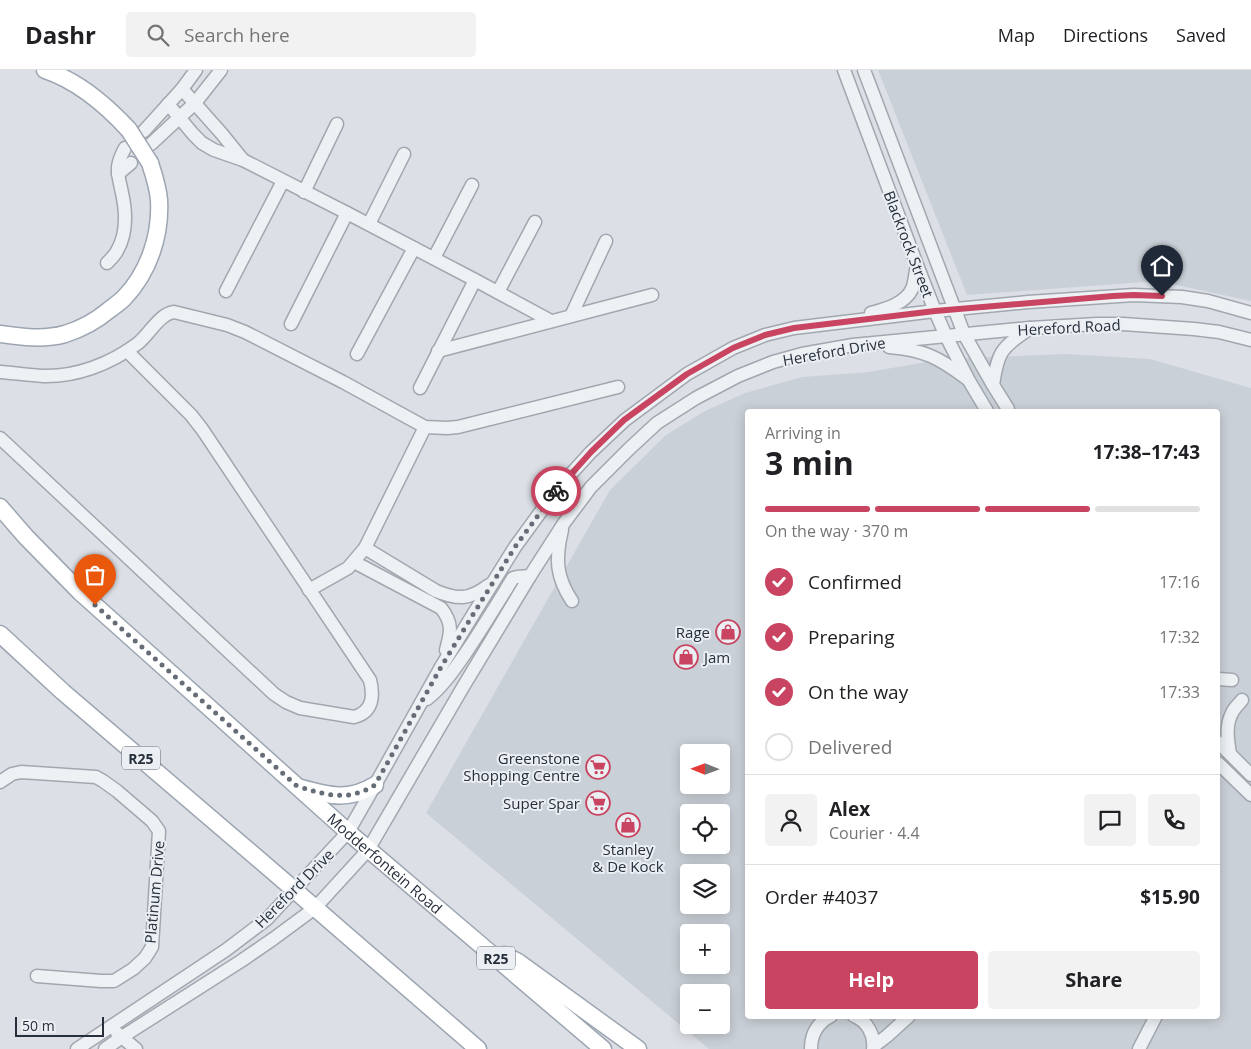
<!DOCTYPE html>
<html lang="en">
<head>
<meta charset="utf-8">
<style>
	:root { --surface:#fff; --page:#f2f2f2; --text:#202124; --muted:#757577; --line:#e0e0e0; --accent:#c84460 }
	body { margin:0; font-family:"Open Sans",sans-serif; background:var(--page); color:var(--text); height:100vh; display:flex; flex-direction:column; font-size:19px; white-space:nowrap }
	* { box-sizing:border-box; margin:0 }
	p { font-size:16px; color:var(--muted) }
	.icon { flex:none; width:28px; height:28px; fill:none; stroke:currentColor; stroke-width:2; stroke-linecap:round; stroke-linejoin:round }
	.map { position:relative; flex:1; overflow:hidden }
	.side { position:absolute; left:745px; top:339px; width:475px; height:610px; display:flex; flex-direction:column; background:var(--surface); border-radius:5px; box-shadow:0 2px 12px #0003 }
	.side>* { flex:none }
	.needle { width:32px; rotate:271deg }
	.fabs { position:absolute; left:680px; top:674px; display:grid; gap:10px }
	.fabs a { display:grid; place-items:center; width:50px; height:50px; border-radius:5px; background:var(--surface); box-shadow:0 2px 12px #0003; font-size:25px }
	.scale { position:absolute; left:15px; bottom:12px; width:89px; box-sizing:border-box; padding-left:5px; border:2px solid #262f3b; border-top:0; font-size:14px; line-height:18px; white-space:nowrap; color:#262f3b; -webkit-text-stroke:4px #ebeff3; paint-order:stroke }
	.pin { position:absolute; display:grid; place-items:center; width:42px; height:42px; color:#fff; margin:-51px -21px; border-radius:50% 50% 50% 0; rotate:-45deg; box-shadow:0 0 5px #0007 }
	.pin .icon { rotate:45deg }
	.courier { position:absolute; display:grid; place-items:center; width:50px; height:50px; margin:-25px; border:4px solid #c84460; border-radius:50%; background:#fff; color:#222; box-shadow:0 1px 6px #0007 }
	.summary em { font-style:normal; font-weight:700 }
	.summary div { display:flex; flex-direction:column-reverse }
	.summary { display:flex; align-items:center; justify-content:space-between; height:85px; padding:0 20px }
	h1 { font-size:32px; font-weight:700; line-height:38px }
	.bar { display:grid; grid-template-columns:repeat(4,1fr); gap:8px 5px; align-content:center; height:60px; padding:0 20px }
	.bar i { height:6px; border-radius:4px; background:var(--line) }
	.bar .current { background:var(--accent) }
	.bar p { grid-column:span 4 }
	.line { display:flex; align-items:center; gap:12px; padding:0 20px; border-top:1px solid var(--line) }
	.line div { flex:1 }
	.round { display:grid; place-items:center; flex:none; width:52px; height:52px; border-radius:5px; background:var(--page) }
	ol { padding:0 20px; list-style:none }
	li { display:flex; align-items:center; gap:15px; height:55px }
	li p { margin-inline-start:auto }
	li .icon { padding:5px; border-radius:50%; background:var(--accent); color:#fff; stroke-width:4 }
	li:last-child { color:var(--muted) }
	li i { width:28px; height:28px; border:2px solid var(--line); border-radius:50% }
	.action { display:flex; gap:10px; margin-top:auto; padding:10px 20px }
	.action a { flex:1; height:58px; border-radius:5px; background:var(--accent); color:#fff; font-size:20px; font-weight:700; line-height:58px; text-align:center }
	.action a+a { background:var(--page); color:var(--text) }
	header { display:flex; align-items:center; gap:30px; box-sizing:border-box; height:70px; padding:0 25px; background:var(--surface); border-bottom:1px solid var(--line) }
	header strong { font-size:24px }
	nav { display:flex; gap:28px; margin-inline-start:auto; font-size:18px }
	.search { width:350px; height:45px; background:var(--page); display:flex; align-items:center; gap:12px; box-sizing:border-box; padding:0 18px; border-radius:5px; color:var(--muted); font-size:19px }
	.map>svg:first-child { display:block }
	.built { fill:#cad0d7; fill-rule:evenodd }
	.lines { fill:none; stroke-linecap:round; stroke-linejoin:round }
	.minor-casing { stroke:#a2a7af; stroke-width:15 }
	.major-casing { stroke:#9ca5b1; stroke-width:19 }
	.minor { stroke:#eef1f4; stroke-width:12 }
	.major { stroke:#fff; stroke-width:16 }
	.major-bridge-casing { stroke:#9ca5b1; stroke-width:19; stroke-linecap:butt }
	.major-bridge { stroke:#fff; stroke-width:16 }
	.done { stroke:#666d77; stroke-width:5; stroke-dasharray:0 9 }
	.route { stroke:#c84460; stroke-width:6 }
	.labels { text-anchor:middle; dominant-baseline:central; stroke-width:4; stroke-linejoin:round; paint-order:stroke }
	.shield { fill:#ebeff3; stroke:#616972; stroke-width:1 }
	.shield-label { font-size:14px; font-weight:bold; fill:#262f3b }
	.street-label { font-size:15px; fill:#262f3b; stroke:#ebeff3 }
	.poi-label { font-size:15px; fill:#262f3b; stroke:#ebeff3; text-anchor:end }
</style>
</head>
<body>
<header>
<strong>Dashr</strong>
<div class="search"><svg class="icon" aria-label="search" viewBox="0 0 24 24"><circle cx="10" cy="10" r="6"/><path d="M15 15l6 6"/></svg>Search here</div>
<nav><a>Map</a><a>Directions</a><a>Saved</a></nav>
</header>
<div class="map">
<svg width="1251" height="979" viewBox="0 0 1251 979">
	<rect width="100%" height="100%" fill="#dce0e6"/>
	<!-- built -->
	<g class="built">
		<polygon points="878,0 1251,0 1251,231 1158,211 967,225"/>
		<path d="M1067,284L1150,289L1251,318V979H709L426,743L610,420L666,365L705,341L745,323L802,307L869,302L943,289ZM748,341H1218V946H748ZM689,682H721V715H689ZM689,742H721V775H689ZM689,802H721V835H689ZM689,862H721V895H689ZM689,922H721V955H689Z"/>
	</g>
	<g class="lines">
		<!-- minor casing -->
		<g class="minor-casing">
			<g id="minor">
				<polyline points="844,0 917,195 935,241 946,266 968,309 987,341"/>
				<polyline points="864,0 964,264 993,315 1008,339"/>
				<polyline points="182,19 222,64 243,90"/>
				<polyline points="168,34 193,64 202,73 214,80 243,90 347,143 475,210 551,251"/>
				<polyline points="144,61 182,19 196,0"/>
				<polyline points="151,74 195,33 221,0"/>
				<polyline points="118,104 131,93"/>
				<polyline points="304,122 337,54"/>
				<polyline points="369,154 404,84"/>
				<polyline points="434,188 472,115"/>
				<path d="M107,193C111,189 115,185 117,181C127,164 126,141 122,123C118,103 114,98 125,78"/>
				<polyline points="226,221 283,111"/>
				<polyline points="498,222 535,152"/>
				<path d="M871,243C885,239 905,234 912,219C915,212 915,203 917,196"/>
				<polyline points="571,246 606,171"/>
				<polyline points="291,254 347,143"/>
				<path d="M889,277C924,280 938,287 966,308"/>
				<polyline points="438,281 652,225"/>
				<polyline points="357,284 414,178"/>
				<path d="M0,302C14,303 28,305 43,306C76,307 110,294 137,274C149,265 159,244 174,242L227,255L245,262L343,312L425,357L447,358L458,357L618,317"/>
				<path d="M993,315C998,280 1002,278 1030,258"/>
				<polyline points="420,318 475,210"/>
				<path d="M0,368L274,624L286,632L300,638L354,647C373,642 374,626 370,610L202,359L191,345L127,281"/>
				<path d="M562,460C555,489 556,507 572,531"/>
				<path d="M365,478L436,521C458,530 469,530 489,515"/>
				<path d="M354,492L441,538C453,553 451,562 446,580"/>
				<polyline points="309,520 348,498 365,478 425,357"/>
				<polyline points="1218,609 1232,610"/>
				<path d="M427,629C443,616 454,600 465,584C482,559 497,534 513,508L517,507L530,506"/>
				<polyline points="1218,672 1251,705"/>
				<path d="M1230,684C1228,671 1225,656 1232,643C1234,638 1239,634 1242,630"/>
				<polyline points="1218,693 1251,725"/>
				<polyline points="0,712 12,704 21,702 96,707 103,711 117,721 152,751 159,761 152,877 145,888 133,899 114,911 101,911 37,906"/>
				<path d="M854,946C867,951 875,965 873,979"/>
				<polyline points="117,963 136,979"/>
				<polyline points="874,976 887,966 909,946"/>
				<polyline points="77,979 226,880 267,849 348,762 375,715 441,597 474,543 515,477 558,418 591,382 625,350 687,304 733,278 765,265 794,258 935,241 1028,232 1134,225 1182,227 1208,231 1251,243"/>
				<polyline points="105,979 122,967 241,891 273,869 315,838 368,780 463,617 530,506 564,453 591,417 629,379 657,353 696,328 738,306 773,292 802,284 853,275 1030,258 1097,254 1123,254 1194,259 1219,262 1251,270"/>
				<path d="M811,979C811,964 817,953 831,946"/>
				<polyline points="1139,979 1156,946"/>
			</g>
		</g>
		<!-- major casing -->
		<g class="major-casing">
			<g id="major">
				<path d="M45,0C78,11 106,35 129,60"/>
				<path d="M0,264C21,267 44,270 65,264C81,259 96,251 109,240C114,236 119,233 124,228C149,202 161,165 159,130C158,117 154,105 150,93"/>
				<path id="s1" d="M0,437L26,467L80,522L348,762L603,979"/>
				<polyline points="0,564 63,622 284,811 478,979"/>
				<path d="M301,718C329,726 349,731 375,715"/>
				<polyline points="504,885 518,892 638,979"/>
			</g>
		</g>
		<!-- minor -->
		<use href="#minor" class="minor"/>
		<!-- major -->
		<use href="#major" class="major"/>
		<!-- major-bridge casing -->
		<g class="major-bridge-casing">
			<polyline id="major-bridge" points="129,60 150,93"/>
		</g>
		<!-- major-bridge -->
		<use href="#major-bridge" class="major-bridge"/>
	</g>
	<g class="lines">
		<!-- done -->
		<path class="done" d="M95,535L297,716C326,725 348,732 375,715L441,597L474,543L515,477L556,421"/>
		<!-- route -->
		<polyline class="route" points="556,421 591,382 624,350 687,304 733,278 765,265 794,258 935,241 1113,226 1134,225 1162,226"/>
	</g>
	<!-- icons -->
	<defs>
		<g id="shop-ring" transform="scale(1.25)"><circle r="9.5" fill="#ebeff3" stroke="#c84460" stroke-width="1.5"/><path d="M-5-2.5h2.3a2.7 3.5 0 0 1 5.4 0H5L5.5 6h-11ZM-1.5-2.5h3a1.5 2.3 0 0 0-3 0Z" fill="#c84460"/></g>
		<g id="supermarket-ring" transform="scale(1.25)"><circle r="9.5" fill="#ebeff3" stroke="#c84460" stroke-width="1.5"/><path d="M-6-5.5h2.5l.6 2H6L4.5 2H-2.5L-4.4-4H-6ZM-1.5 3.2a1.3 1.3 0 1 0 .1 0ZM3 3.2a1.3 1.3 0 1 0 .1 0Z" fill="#c84460"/></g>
	</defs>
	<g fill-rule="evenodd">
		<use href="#shop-ring" x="728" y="562"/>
		<use href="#shop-ring" x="686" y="587"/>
		<use href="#supermarket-ring" x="598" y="697"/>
		<use href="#supermarket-ring" x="598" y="733"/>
		<use href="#shop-ring" x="628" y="755"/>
	</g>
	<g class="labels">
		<!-- shield labels -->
		<g class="shield">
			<rect x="122" y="676.5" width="38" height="23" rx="4"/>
			<rect x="477" y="876.5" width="38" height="23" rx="4"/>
		</g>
		<g class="shield-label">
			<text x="141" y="688">R25</text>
			<text x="496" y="888">R25</text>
		</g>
		<!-- street labels -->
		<g class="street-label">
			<text transform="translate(909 174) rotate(69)">Blackrock Street</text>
			<text transform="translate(1069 257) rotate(-3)">Hereford Road</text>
			<text transform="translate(834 281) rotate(-10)">Hereford Drive</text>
			<text stroke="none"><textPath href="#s1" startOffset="525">Modderfontein Road</textPath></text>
			<text transform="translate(294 818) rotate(-45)">Hereford Drive</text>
			<text transform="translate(154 822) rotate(-85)">Platinum Drive</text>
		</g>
		<!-- poi labels -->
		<g class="poi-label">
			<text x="710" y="562">Rage</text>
			<text x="704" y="587" text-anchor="start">Jam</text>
			<text x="580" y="688">Greenstone<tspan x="580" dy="17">Shopping Centre</tspan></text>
			<text x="580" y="733">Super Spar</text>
			<text x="628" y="779" text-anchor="middle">Stanley<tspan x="628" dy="17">&amp; De Kock</tspan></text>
		</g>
	</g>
</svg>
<div class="fabs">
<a><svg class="needle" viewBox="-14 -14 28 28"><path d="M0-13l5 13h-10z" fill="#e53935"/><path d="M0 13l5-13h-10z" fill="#757577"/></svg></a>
<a><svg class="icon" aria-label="locate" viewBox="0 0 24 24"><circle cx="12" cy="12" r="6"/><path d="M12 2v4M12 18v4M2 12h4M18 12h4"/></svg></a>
<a><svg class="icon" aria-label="layers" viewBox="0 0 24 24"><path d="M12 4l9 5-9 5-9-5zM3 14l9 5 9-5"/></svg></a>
<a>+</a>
<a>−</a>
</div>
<div class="scale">50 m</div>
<div class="pin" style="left:95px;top:535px;background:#ea580c"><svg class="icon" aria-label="bag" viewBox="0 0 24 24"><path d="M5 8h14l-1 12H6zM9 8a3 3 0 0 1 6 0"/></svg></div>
<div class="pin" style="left:1162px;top:226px;background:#1f2937"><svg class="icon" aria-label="home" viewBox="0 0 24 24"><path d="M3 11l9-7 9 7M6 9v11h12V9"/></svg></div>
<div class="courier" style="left:556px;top:421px"><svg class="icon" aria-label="bike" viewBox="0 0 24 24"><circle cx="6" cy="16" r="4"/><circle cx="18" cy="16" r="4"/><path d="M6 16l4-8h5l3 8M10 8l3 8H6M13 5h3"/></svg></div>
<section class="side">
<div class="summary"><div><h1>3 min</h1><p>Arriving in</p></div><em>17:38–17:43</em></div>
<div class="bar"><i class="current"></i><i class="current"></i><i class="current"></i><i></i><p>On the way · 370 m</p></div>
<ol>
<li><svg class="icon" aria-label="check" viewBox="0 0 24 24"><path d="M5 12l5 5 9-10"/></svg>Confirmed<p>17:16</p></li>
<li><svg class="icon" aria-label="check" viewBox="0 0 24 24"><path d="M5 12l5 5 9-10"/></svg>Preparing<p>17:32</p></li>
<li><svg class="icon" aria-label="check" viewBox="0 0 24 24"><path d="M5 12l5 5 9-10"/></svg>On the way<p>17:33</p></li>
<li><i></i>Delivered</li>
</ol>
<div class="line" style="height:90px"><a class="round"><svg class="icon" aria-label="person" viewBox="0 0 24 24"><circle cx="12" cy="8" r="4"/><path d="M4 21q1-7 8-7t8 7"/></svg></a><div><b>Alex</b><p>Courier · 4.4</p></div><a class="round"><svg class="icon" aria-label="chat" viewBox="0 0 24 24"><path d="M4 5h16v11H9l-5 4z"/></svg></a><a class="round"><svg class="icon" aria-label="phone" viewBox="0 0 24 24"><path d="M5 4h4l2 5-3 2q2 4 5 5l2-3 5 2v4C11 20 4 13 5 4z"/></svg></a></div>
<div class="line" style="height:65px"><div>Order #4037</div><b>$15.90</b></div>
<div class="action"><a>Help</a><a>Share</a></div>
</section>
</div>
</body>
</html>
